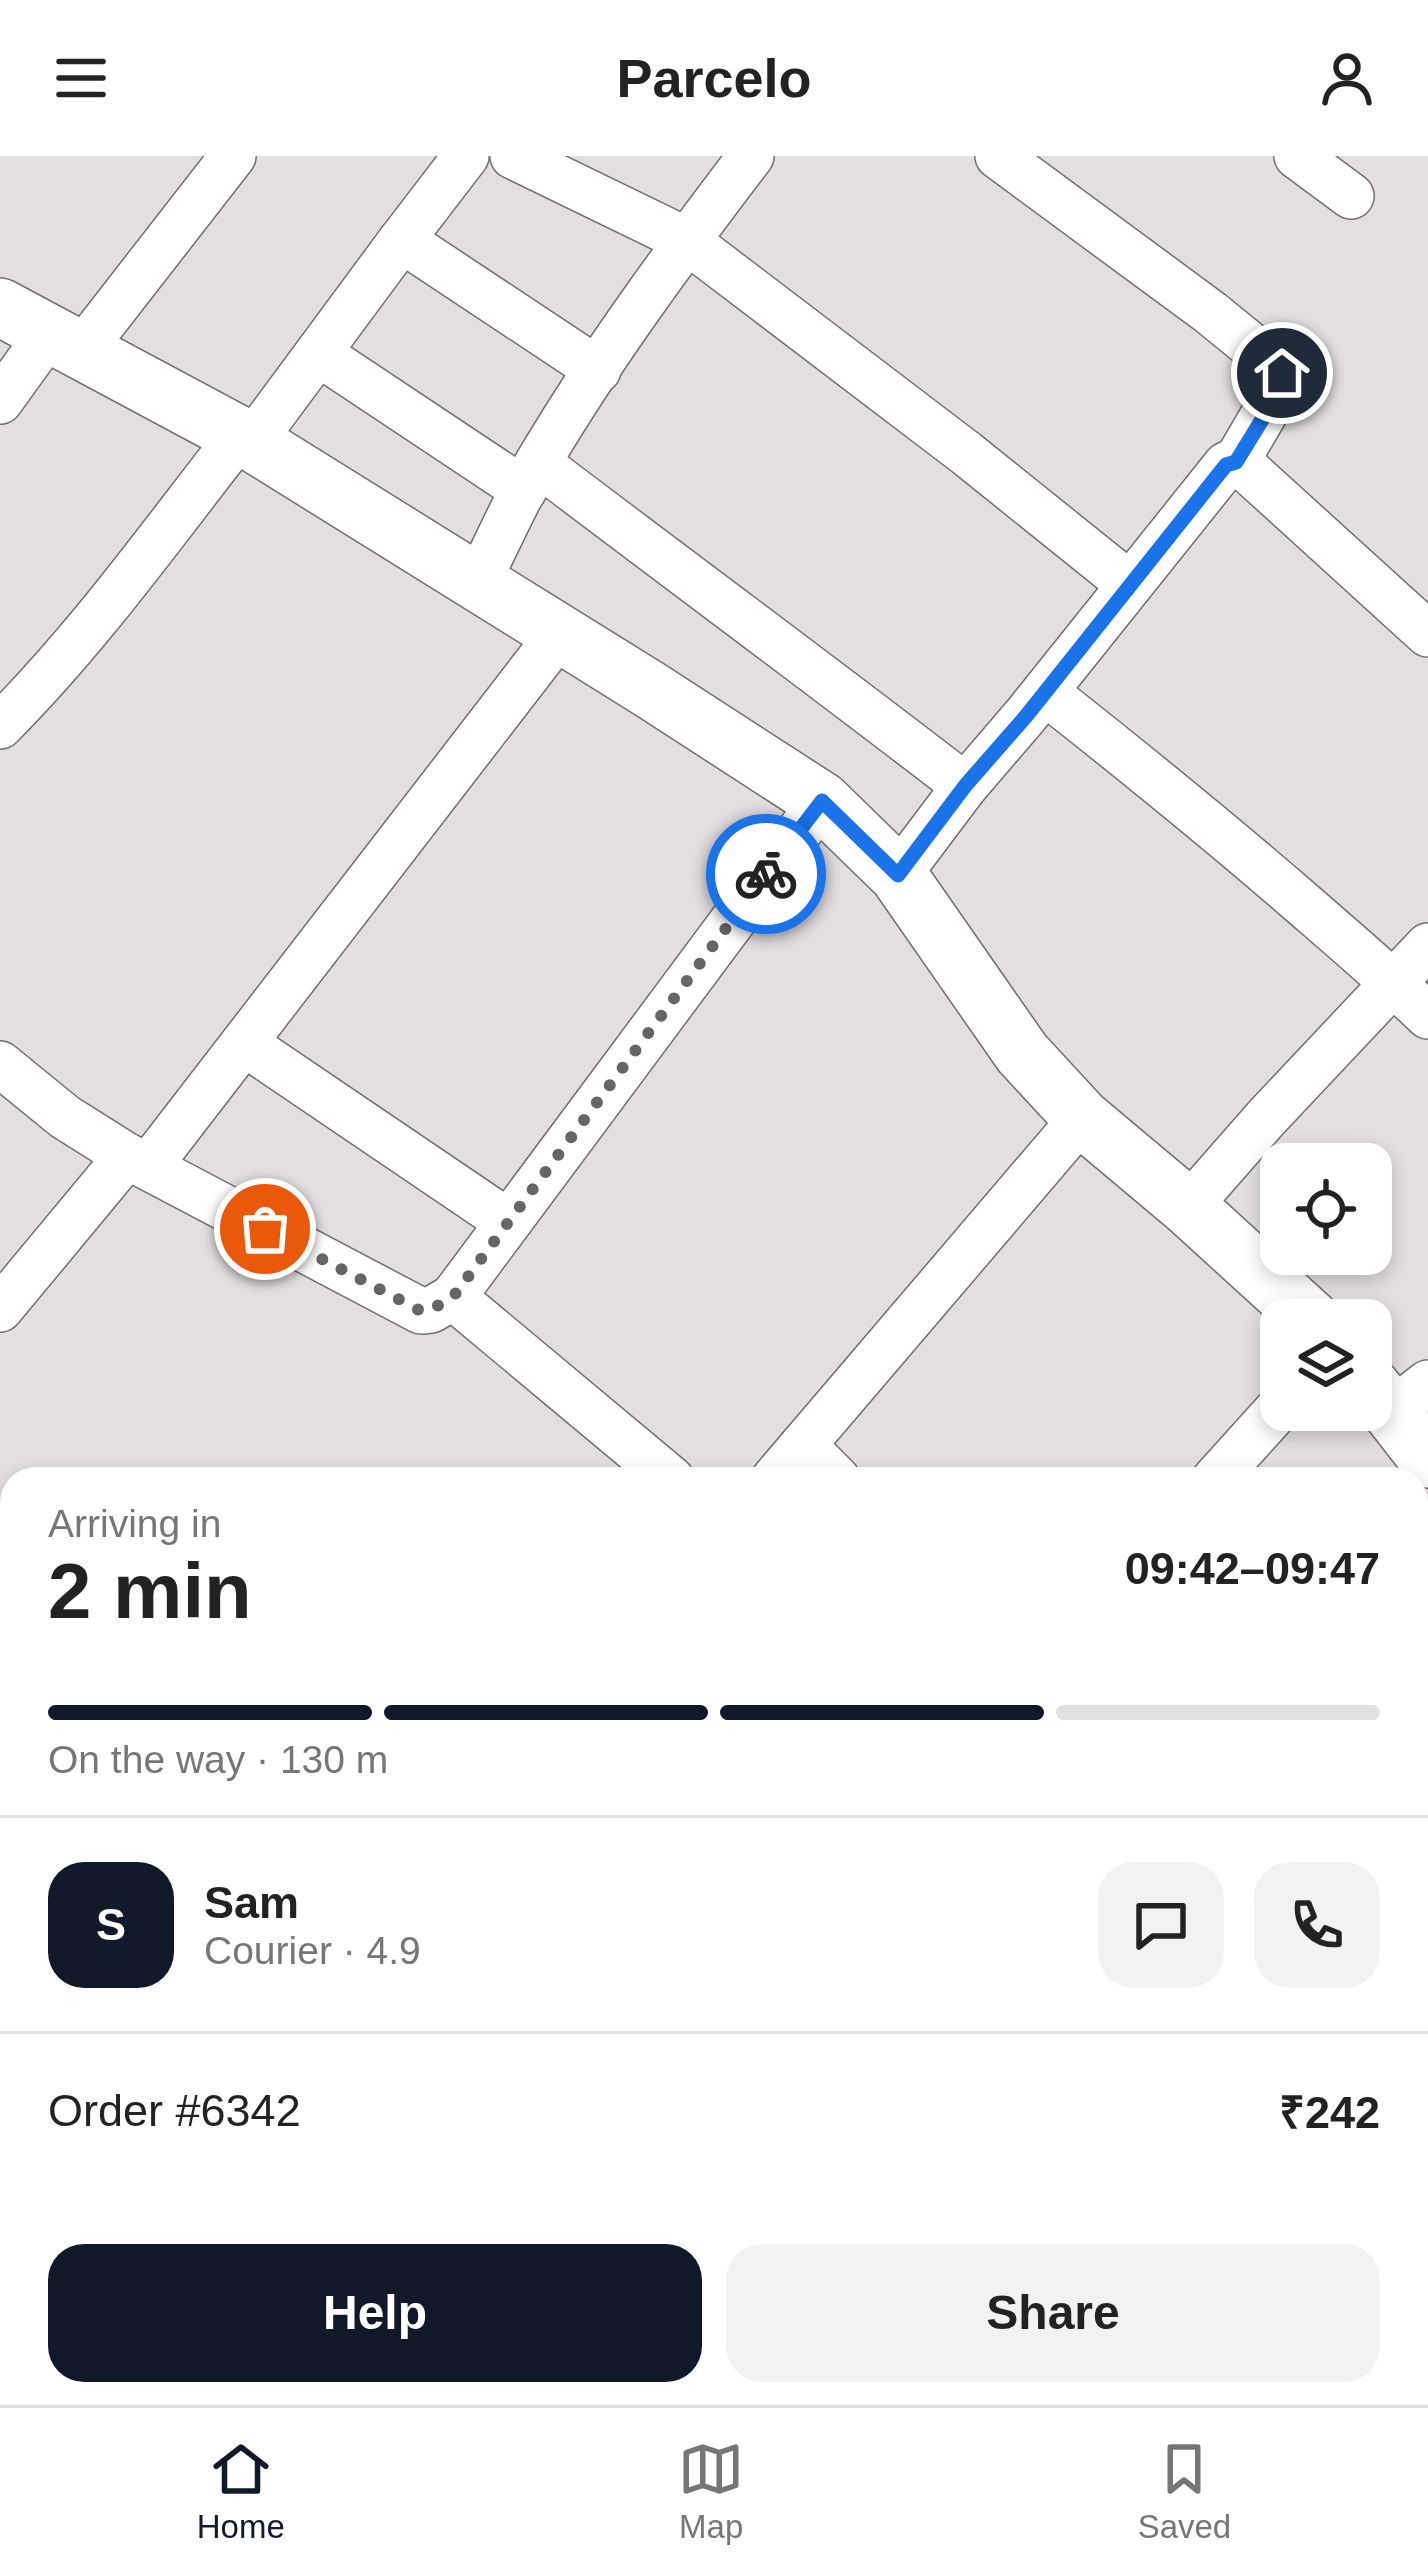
<!DOCTYPE html>
<html lang="en">
<head>
<meta charset="utf-8">
<style>
	:root { --surface:#fff; --page:#f2f2f2; --text:#222; --muted:#767676; --line:#e0e0e0; --accent:#111827 }
	body { margin:0; font-family:Helvetica,sans-serif; background:var(--page); color:var(--text); height:100vh; display:flex; flex-direction:column; font-size:45px; white-space:nowrap }
	* { box-sizing:border-box; margin:0 }
	p { font-size:39px; color:var(--muted) }
	.icon { flex:none; width:66px; height:66px; fill:none; stroke:currentColor; stroke-width:2; stroke-linecap:round; stroke-linejoin:round }
	.map { position:relative; flex:1; overflow:hidden }
	.panel { position:absolute; left:0px; top:1311px; width:1428px; height:939px; display:flex; flex-direction:column; background:var(--surface); border-radius:36px 36px 0 0; box-shadow:0 6px 18px #0003 }
	.panel>* { flex:none }
	.controls { position:absolute; left:1260px; top:987px; display:grid; gap:24px }
	.controls a { display:grid; place-items:center; width:132px; height:132px; border-radius:24px; background:var(--surface); box-shadow:0 6px 18px #0003; font-size:60px }
	.pin { position:absolute; display:grid; place-items:center; width:102px; height:102px; color:#fff; margin:-51px; border:6px solid #fff; border-radius:50%; box-shadow:0 3px 12px #0007 }
	.courier { position:absolute; display:grid; place-items:center; width:120px; height:120px; margin:-60px; border:9px solid #1a73e8; border-radius:50%; background:#fff; color:#222; box-shadow:0 3px 15px #0007 }
	.overview em { font-style:normal; font-weight:700 }
	.overview div { display:flex; flex-direction:column-reverse }
	.overview { display:flex; align-items:center; justify-content:space-between; height:204px; padding:0 48px }
	h1 { font-size:78px; font-weight:700; line-height:90px }
	.bar { display:grid; grid-template-columns:repeat(4,1fr); gap:18px 12px; align-content:center; height:144px; padding:0 48px }
	.bar i { height:15px; border-radius:9px; background:var(--line) }
	.bar .active { background:var(--accent) }
	.bar p { grid-column:span 4 }
	.line { display:flex; align-items:center; gap:30px; padding:0 48px; border-top:3px solid var(--line) }
	.line div { flex:1 }
	.round { display:grid; place-items:center; flex:none; width:126px; height:126px; border-radius:36px; background:var(--page) }
	.action { display:flex; gap:24px; margin-top:auto; padding:24px 48px }
	.action a { flex:1; height:138px; border-radius:36px; background:var(--accent); color:#fff; font-size:48px; font-weight:700; line-height:138px; text-align:center }
	.action a+a { background:var(--page); color:var(--text) }
	header { display:flex; justify-content:space-between; align-items:center; height:156px; padding:0 48px; background:var(--surface); font-size:54px; font-weight:700 }
	.tab-bar { display:flex; justify-content:space-around; align-items:center; height:168px; border-top:3px solid var(--line); background:var(--surface); font-size:33px; color:var(--muted) }
	.tab-bar a { display:grid; justify-items:center; gap:6px }
	.tab-bar .active { color:var(--accent) }
	.map>svg:first-child { display:block }
	.building { fill:#5f495c }
	.lines { fill:none; stroke-linecap:round; stroke-linejoin:round }
	.minor-casing { stroke:#716d70; stroke-width:48 }
	.tertiary-casing { stroke:#716d70; stroke-width:60 }
	.minor { stroke:#fff; stroke-width:45 }
	.tertiary { stroke:#fff; stroke-width:57 }
	.done { stroke:#666466; stroke-width:12; stroke-dasharray:0 21.6 }
	.route { stroke:#1a73e8; stroke-width:15 }
</style>
</head>
<body>
<header><svg class="icon" aria-label="menu" viewBox="0 0 24 24"><path d="M4 6h16M4 12h16M4 18h16"/></svg>Parcelo<svg class="icon" aria-label="person" viewBox="0 0 24 24"><circle cx="12" cy="8" r="4"/><path d="M4 21q1-7 8-7t8 7"/></svg></header>
<div class="map">
<svg width="1428" height="2249" viewBox="0 0 1428 2249">
	<rect width="100%" height="100%" fill="#e2dee2"/>
	<!-- building -->
	<g class="building">
		<polygon points="12,2073 12,2106 0,2116 0,2084"/>
		<polygon points="310,2238 388,2238 378,2249 322,2249"/>
	</g>
	<g class="lines">
		<!-- minor casing -->
		<g class="minor-casing">
			<g id="minor">
				<polyline points="513,0 686,84 966,297 1129,428"/>
				<polyline points="998,0 1211,157 1276,210 1281,217 1281,229 1236,306"/>
				<polyline points="1297,0 1351,40"/>
				<polyline points="400,86 466,0"/>
				<polyline points="82,194 233,0"/>
				<polyline points="318,197 524,334"/>
				<polyline points="0,245 49,177"/>
				<polyline points="252,286 400,86 411,90 598,214"/>
				<path d="M538,307C680,415 824,521 965,630"/>
				<path d="M478,426C498,385 517,342 540,303C603,197 677,97 751,0"/>
				<path d="M1045,536C1130,603 1214,671 1296,742C1341,781 1386,819 1428,860"/>
				<path d="M0,570C89,481 162,378 239,280"/>
				<polyline points="898,719 965,630 1026,559 1226,309 1234,305 1241,308 1428,478"/>
				<polyline points="244,887 508,1066"/>
				<polyline points="0,908 65,961 127,1000"/>
				<polyline points="148,1011 560,477"/>
				<polyline points="1188,1051 1266,962 1428,790"/>
				<polyline points="453,1141 671,1323"/>
				<polyline points="0,1153 127,1000 421,1155 431,1154 453,1141 822,645"/>
				<polyline points="1391,1256 1428,1227"/>
				<polyline points="803,1289 837,1323"/>
				<polyline points="774,1323 1082,962"/>
				<polyline points="1215,1323 1281,1250"/>
				<polyline points="0,1420 12,1427"/>
				<polyline points="0,1770 12,1782"/>
				<polyline points="0,1874 12,1864"/>
				<polyline points="1416,1932 1428,1927"/>
				<polyline points="0,2002 12,2014"/>
				<polyline points="1416,2106 1428,2117"/>
				<polyline points="254,2238 265,2249"/>
				<polyline points="635,2238 645,2249"/>
				<polyline points="1106,2238 1119,2249"/>
				<polyline points="56,2249 67,2238"/>
				<polyline points="557,2249 569,2238"/>
				<polyline points="1041,2249 1053,2238"/>
			</g>
		</g>
		<!-- tertiary casing -->
		<g class="tertiary-casing">
			<g id="tertiary">
				<polyline points="0,151 252,286 649,533 822,645 898,719 1022,897 1082,962 1188,1051 1312,1164"/>
				<polyline points="1371,1230 1428,1303"/>
			</g>
		</g>
		<!-- minor -->
		<use href="#minor" class="minor"/>
		<!-- tertiary -->
		<use href="#tertiary" class="tertiary"/>
	</g>
	<g class="lines">
		<!-- done -->
		<polyline class="done" points="265,1073 421,1155 430,1154 453,1141 766,718"/>
		<!-- route -->
		<polyline class="route" points="766,718 822,645 898,719 965,630 1027,559 1226,309 1236,306 1276,241 1282,217"/>
	</g>
</svg>
<div class="controls">
<a><svg class="icon" aria-label="locate" viewBox="0 0 24 24"><circle cx="12" cy="12" r="6"/><path d="M12 2v4M12 18v4M2 12h4M18 12h4"/></svg></a>
<a><svg class="icon" aria-label="layers" viewBox="0 0 24 24"><path d="M12 4l9 5-9 5-9-5zM3 14l9 5 9-5"/></svg></a>
</div>
<div class="pin" style="left:265px;top:1073px;background:#ea580c"><svg class="icon" aria-label="bag" viewBox="0 0 24 24"><path d="M5 8h14l-1 12H6zM9 8a3 3 0 0 1 6 0"/></svg></div>
<div class="pin" style="left:1282px;top:217px;background:#1f2937"><svg class="icon" aria-label="home" viewBox="0 0 24 24"><path d="M3 11l9-7 9 7M6 9v11h12V9"/></svg></div>
<div class="courier" style="left:766px;top:718px"><svg class="icon" aria-label="bike" viewBox="0 0 24 24"><circle cx="6" cy="16" r="4"/><circle cx="18" cy="16" r="4"/><path d="M6 16l4-8h5l3 8M10 8l3 8H6M13 5h3"/></svg></div>
<section class="panel">
<div class="overview"><div><h1>2 min</h1><p>Arriving in</p></div><em>09:42–09:47</em></div>
<div class="bar"><i class="active"></i><i class="active"></i><i class="active"></i><i></i><p>On the way · 130 m</p></div>
<div class="line" style="height:216px"><b class="round" style="background:var(--accent);color:#fff">S</b><div><b>Sam</b><p>Courier · 4.9</p></div><a class="round"><svg class="icon" aria-label="chat" viewBox="0 0 24 24"><path d="M4 5h16v11H9l-5 4z"/></svg></a><a class="round"><svg class="icon" aria-label="phone" viewBox="0 0 24 24"><path d="M5 4h4l2 5-3 2q2 4 5 5l2-3 5 2v4C11 20 4 13 5 4z"/></svg></a></div>
<div class="line" style="height:156px"><div>Order #6342</div><b>₹242</b></div>
<div class="action"><a>Help</a><a>Share</a></div>
</section>
</div>
<nav class="tab-bar">
<a class="active"><svg class="icon" aria-label="home" viewBox="0 0 24 24"><path d="M3 11l9-7 9 7M6 9v11h12V9"/></svg>Home</a>
<a><svg class="icon" aria-label="map" viewBox="0 0 24 24"><path d="M3 6l6-2 6 2 6-2v14l-6 2-6-2-6 2zM9 4v14M15 6v14"/></svg>Map</a>
<a><svg class="icon" aria-label="saved" viewBox="0 0 24 24"><path d="M7 4h10v16l-5-4-5 4z"/></svg>Saved</a>
</nav>
</body>
</html>
